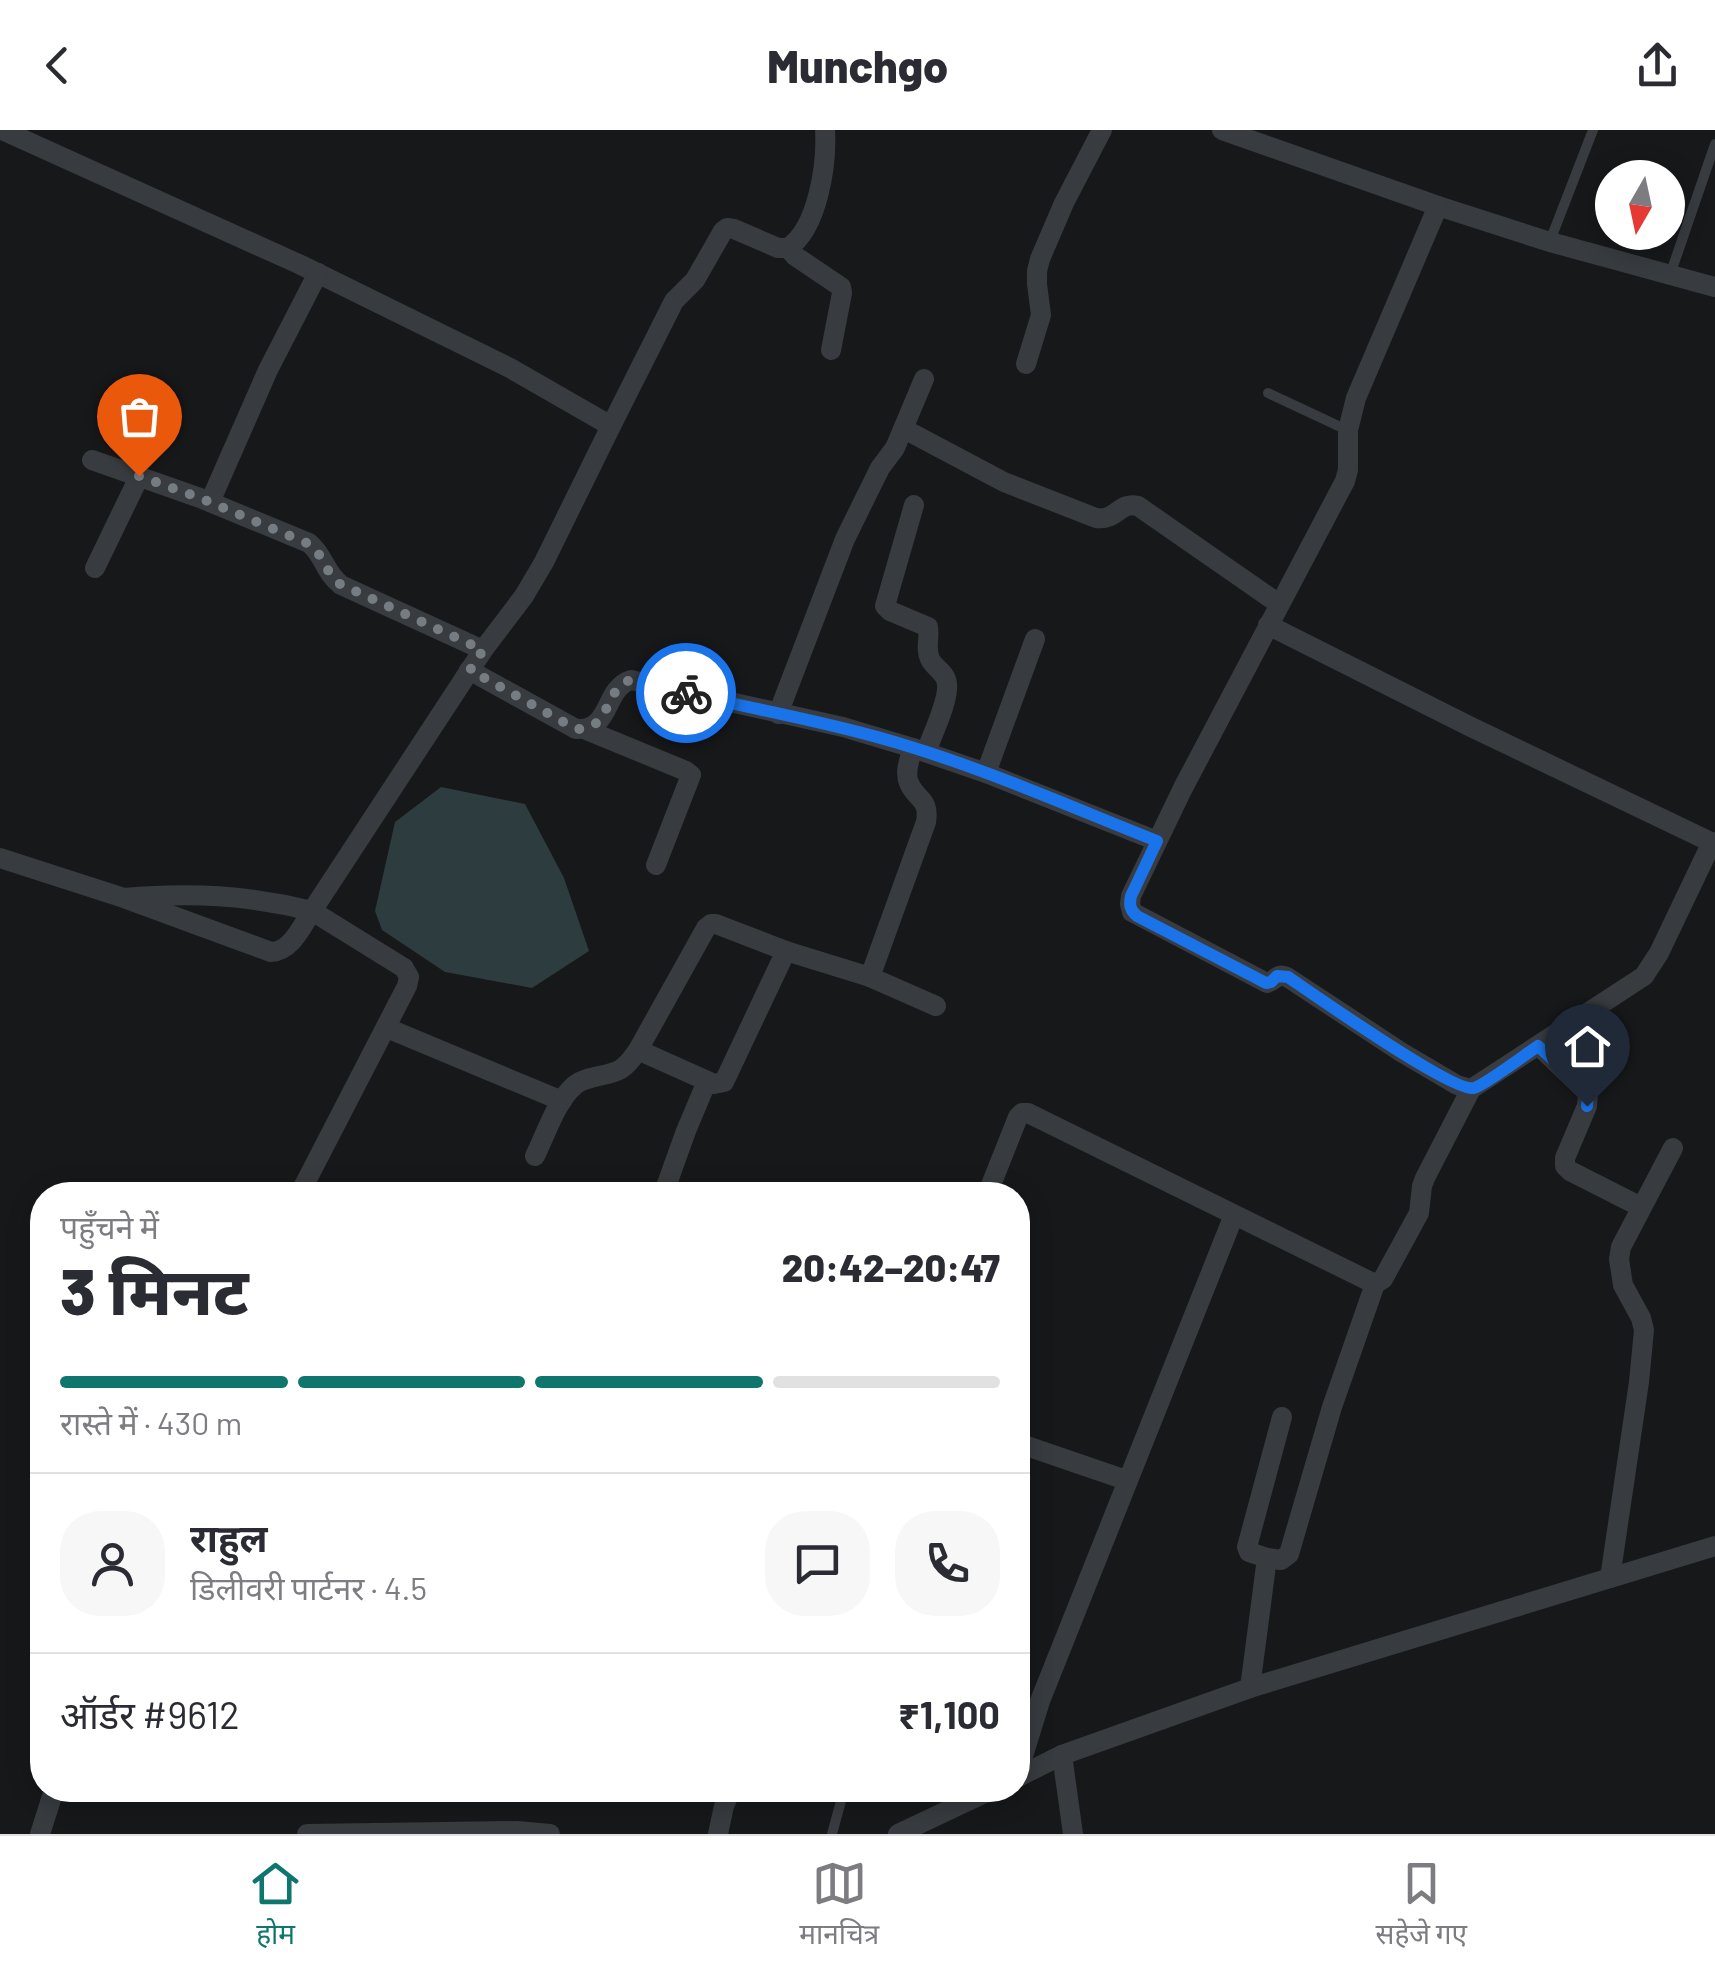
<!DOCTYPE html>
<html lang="hi">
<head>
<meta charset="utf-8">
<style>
	:root { --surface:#fff; --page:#f7f7f7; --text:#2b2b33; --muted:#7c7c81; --line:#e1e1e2; --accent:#0f766e }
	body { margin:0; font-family:Barlow,"Noto Sans Devanagari",sans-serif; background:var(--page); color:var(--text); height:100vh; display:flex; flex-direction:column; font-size:38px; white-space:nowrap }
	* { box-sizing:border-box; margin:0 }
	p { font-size:32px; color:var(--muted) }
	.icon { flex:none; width:55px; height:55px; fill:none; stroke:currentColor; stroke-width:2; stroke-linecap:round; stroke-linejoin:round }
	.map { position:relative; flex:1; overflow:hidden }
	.panel { position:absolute; left:30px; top:1052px; width:1000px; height:620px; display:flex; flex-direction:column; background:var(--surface); border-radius:40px; box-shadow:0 5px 25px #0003 }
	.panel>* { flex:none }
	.needle { width:65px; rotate:189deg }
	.buttons { position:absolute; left:1595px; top:30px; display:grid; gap:20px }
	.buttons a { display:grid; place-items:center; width:90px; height:90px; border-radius:50%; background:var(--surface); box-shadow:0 5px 25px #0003; font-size:50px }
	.pin { position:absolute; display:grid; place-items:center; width:85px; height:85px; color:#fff; margin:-102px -42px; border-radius:50% 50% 50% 0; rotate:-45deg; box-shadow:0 0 10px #0007 }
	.pin .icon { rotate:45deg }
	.courier { position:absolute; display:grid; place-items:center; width:100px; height:100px; margin:-50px; border:8px solid #1a73e8; border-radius:50%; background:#fff; color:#222; box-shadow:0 2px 12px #0007 }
	.summary em { font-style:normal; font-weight:800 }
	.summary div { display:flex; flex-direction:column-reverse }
	.summary { display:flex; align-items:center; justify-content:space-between; height:170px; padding:0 30px }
	h1 { font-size:65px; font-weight:800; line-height:75px }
	.bar { display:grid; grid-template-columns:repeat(4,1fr); gap:15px 10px; align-content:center; height:120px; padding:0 30px }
	.bar i { height:12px; border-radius:8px; background:var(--line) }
	.bar .on { background:var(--accent) }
	.bar p { grid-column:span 4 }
	.line { display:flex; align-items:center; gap:25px; padding:0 30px; border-top:2px solid var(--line) }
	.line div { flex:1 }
	.round { display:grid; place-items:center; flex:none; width:105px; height:105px; border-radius:40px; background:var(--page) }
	header { display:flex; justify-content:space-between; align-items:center; height:130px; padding:0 30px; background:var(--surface); font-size:45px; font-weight:800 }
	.tab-bar { display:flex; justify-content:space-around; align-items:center; height:140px; border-top:2px solid var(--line); background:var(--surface); font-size:28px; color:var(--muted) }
	.tab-bar a { display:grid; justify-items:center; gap:5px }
	.tab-bar .on { color:var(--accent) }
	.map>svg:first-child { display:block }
	.water { fill:#2c3c3f }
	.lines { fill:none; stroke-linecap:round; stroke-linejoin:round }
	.service { stroke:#383b3f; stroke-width:10 }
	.minor { stroke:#383b3f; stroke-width:20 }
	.done { stroke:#757d83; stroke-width:10; stroke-dasharray:0 18 }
	.route { stroke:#1a73e8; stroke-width:12 }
</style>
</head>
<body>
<header><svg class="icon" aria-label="back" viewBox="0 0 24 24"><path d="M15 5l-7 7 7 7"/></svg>Munchgo<svg class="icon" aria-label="share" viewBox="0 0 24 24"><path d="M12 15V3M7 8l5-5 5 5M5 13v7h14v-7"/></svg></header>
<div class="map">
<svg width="1715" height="1704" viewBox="0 0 1715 1704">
	<rect width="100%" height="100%" fill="#17181a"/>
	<!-- water -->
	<polygon class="water" points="441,657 525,674 564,748 589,821 532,858 445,842 382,800 375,781 395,692"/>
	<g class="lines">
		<!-- service -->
		<g class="service">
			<polyline points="1550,111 1593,0"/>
			<polyline points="1670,145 1715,14"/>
			<polyline points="1268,263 1347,300"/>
			<polyline points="832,1704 844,1660"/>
		</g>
		<!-- minor -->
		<g class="minor">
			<polyline points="2,0 301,135 510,238 611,296 544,432 524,466 483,520 312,781 404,838 409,847 407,856 299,1065"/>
			<polyline points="1222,0 1438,76 1550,112 1715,157"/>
			<path d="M1438,76L1356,268L1348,300V340L1345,351L1183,658L1131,766L1130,774L1132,782L1267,853C1276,851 1277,842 1287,847L1401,922L1457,955L1471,959L1644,846L1659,823L1712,712"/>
			<polyline points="788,118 795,126 841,157 842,163 831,220"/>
			<polyline points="1026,234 1041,185 1037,154 1037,141 1040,129 1064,73 1102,0"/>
			<path d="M611,296L674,171L695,150L723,101L727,98L734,99L778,118H788C818,98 827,34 825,0"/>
			<path d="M904,299L1004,352L1096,388C1117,391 1119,371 1138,376L1279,474"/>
			<path d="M92,330L200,368L309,413C324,425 325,443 341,455L483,520"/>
			<polyline points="210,372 268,240 318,143"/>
			<path d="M914,375L885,476L890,481L928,497C930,507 925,519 930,529C934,538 946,542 947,554C949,571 932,605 926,622"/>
			<polyline points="95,438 139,347"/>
			<polyline points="1268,495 1469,596 1715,714"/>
			<path d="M469,540L576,599C612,601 603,559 631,550L843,597L913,618L986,643L1157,711"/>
			<polyline points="778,584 845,409 880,338 895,318 924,249"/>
			<polyline points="584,599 686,641 691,645 656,735"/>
			<polyline points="986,643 1035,509"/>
			<path d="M0,728L124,768L271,822C291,822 302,796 312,781C248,765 190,762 124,768"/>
			<path d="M870,847L926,692C930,668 916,670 909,653C904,642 910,628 913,618"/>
			<polyline points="387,898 562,971"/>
			<polyline points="1539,916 1588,963 1587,976 1565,1028 1565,1036 1570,1041 1641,1077"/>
			<polyline points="638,920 714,954 724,952 786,821"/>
			<path d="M535,1026C546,1004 556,971 575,955C588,945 608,947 621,939C629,934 633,927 638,920L706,798L711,794H716L786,821L870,847L936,876"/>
			<polyline points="663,1065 686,1001 707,951"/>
			<polyline points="987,1065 1018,987 1022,983 1028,983 1375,1154"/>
			<polyline points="1018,1313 1126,1350"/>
			<polyline points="1267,1428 1249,1422 1247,1417 1282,1287"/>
			<polyline points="1610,1448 1639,1252 1644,1200 1641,1188 1623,1155 1619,1129 1621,1117 1673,1018"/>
			<polyline points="1250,1558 1267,1428 1281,1430 1289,1424 1332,1277 1375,1154 1383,1149 1419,1083 1422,1056 1425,1048 1471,959"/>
			<polyline points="1062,1625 1073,1704"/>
			<polyline points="1018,1642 1040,1571 1234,1085"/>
			<polyline points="1018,1647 1062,1625 1250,1558 1715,1416"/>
			<polyline points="40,1704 54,1660"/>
			<polyline points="307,1704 517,1701 550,1704"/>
			<polyline points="718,1704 724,1676 731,1660"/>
			<polyline points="898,1704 991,1660"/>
		</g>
	</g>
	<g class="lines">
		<!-- done -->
		<path class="done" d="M139,346L200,368L309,414C324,425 325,443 340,454L483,520L470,540L576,599C612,601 603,558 631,550L686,563"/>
		<!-- route -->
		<path class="route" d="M686,563C762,581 838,594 911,617C995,643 1076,679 1157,711L1131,766C1129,775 1130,780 1137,786L1266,853L1271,852L1277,846L1288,847C1313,864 1454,963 1474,958C1485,955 1526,924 1538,916L1588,963L1587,976"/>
	</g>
</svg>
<div class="buttons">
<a><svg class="needle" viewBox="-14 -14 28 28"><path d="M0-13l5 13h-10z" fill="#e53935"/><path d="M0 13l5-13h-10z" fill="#7c7c81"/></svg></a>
</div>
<div class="pin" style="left:139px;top:346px;background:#ea580c"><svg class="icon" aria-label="bag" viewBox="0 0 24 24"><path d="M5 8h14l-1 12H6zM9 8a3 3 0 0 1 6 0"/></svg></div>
<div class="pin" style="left:1587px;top:976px;background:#1f2937"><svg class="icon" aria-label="home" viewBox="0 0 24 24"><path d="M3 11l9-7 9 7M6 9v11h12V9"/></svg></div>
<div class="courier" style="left:686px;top:563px"><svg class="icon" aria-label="bike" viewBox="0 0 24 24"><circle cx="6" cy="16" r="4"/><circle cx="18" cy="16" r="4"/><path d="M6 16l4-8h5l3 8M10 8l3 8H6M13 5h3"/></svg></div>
<section class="panel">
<div class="summary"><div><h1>3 मिनट</h1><p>पहुँचने में</p></div><em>20:42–20:47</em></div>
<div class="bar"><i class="on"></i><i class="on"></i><i class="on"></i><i></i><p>रास्ते में · 430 m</p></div>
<div class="line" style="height:180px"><a class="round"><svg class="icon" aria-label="person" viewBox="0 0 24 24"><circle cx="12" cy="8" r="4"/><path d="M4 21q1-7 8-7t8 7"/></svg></a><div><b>राहुल</b><p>डिलीवरी पार्टनर · 4.5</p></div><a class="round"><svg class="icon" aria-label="chat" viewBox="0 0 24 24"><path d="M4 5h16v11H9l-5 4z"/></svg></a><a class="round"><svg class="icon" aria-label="phone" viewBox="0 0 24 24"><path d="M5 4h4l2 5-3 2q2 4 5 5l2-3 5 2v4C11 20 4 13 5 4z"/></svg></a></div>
<div class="line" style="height:130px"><div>ऑर्डर #9612</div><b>₹1,100</b></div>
</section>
</div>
<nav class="tab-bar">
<a class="on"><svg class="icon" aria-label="home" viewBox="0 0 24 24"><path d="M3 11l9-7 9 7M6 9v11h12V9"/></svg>होम</a>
<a><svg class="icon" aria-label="map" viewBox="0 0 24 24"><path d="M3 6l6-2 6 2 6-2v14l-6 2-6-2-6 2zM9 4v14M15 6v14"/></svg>मानचित्र</a>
<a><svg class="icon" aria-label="saved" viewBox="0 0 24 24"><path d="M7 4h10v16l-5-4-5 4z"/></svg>सहेजे गए</a>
</nav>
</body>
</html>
